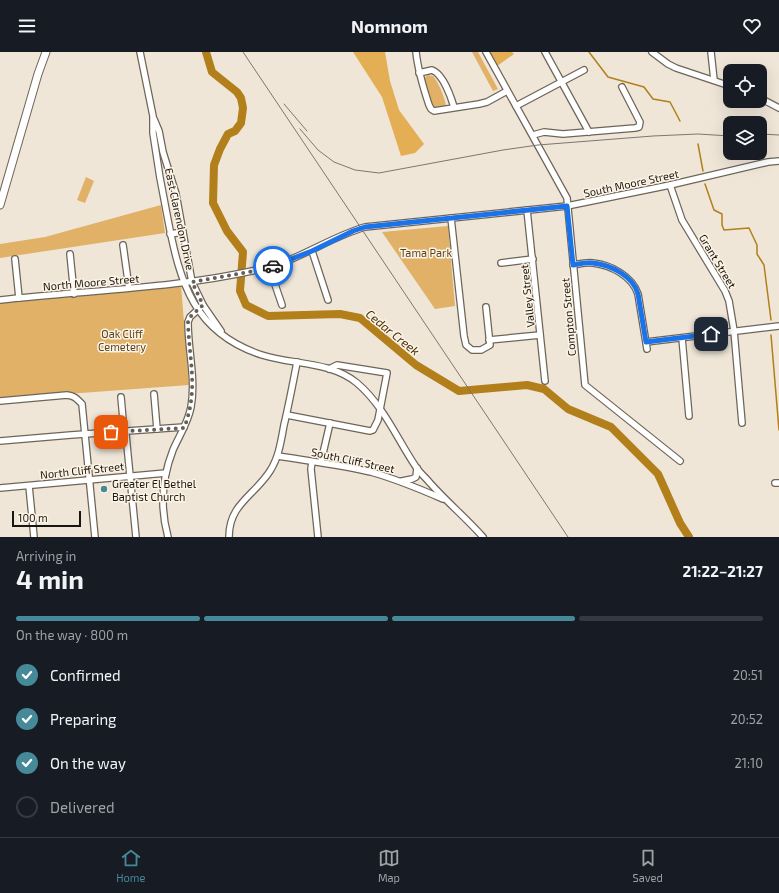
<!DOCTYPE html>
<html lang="en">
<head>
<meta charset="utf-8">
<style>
	:root { --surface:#171b24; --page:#20242c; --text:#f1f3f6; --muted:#9ea1a6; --line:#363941; --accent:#468999 }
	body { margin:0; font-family:"Exo 2",sans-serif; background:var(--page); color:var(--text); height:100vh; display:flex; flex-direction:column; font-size:15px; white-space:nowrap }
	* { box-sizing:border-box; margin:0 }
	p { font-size:13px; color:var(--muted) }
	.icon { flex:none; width:22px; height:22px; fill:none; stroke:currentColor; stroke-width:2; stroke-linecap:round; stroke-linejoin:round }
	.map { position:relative; height:485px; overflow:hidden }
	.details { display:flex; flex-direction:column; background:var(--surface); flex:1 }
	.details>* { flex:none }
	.fabs { position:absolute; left:723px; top:12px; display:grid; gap:8px }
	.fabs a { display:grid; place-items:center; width:44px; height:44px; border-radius:8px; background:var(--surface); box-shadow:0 4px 16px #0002; font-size:20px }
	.scale { position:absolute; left:12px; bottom:10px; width:69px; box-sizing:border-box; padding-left:4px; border:2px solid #191611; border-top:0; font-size:11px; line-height:14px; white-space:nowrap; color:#191611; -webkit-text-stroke:3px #fdf3e5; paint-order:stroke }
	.pin { position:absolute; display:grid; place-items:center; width:34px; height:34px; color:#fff; margin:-17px; border-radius:8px; box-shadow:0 2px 6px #0006 }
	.courier { position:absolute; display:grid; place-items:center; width:40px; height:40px; margin:-20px; border:3px solid #1a73e8; border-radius:50%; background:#fff; color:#222; box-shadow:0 1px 5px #0007 }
	.summary em { font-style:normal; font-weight:700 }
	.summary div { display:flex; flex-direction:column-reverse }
	.summary { display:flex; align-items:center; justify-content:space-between; height:68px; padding:0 16px }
	h1 { font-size:26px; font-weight:700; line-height:30px }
	.bar { display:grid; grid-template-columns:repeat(4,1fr); gap:6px 4px; align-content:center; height:48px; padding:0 16px }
	.bar i { height:5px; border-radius:3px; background:var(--line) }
	.bar .active { background:var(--accent) }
	.bar p { grid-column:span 4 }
	ol { padding:0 16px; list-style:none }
	li { display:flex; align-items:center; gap:12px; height:44px }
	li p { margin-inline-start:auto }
	li .icon { padding:4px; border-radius:50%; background:var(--accent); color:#fff; stroke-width:4 }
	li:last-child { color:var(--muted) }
	li i { width:22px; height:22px; border:2px solid var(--line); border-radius:50% }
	header { display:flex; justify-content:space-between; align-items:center; height:52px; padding:0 16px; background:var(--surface); font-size:18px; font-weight:700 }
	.tabs { display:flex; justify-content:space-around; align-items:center; height:56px; border-top:1px solid var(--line); background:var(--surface); font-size:11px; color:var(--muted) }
	.tabs a { display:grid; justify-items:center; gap:2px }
	.tabs .active { color:var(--accent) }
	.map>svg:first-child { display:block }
	.green { fill:#e0b167 }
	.forest { fill:#e4ae54 }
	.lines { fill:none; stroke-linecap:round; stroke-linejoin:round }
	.stream { stroke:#b27f1b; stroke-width:1.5 }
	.river { stroke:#b27f1b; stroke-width:8 }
	.minor-casing { stroke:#6e6559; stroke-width:8 }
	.major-casing { stroke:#6e6559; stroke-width:9 }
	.minor { stroke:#fff; stroke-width:5.5 }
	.major { stroke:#fff; stroke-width:7 }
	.tram { stroke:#7d776e; stroke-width:1 }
	.done { stroke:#645f57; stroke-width:4; stroke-dasharray:0 7.2 }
	.route { stroke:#1a73e8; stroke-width:5 }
	.poi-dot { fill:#468999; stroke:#fdf3e5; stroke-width:1.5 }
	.labels { text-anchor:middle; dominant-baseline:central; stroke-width:3; stroke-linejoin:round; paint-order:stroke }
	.street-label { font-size:11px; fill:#191611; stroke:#fdf3e5 }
	.park-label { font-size:11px; fill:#5a441f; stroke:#fdf3e5 }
	.poi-label { font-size:11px; fill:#191611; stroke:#fdf3e5; text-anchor:start }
	.water-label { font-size:12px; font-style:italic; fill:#47320a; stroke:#fdf3e5 }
</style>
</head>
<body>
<header><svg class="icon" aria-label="menu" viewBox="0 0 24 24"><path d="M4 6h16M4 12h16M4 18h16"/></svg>Nomnom<svg class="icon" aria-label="heart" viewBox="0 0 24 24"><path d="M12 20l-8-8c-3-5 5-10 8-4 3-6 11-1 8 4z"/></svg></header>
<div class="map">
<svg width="779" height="485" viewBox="0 0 779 485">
	<rect width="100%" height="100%" fill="#efe6d8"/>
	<!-- green -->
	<g class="green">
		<polygon points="472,0 478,0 498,37 493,39"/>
		<path d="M428,23L433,24C439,31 444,44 446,53C430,65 426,36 424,26Z"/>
		<polygon points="86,125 94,129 85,151 77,148"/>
		<polygon points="161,153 165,181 0,206 0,192 45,185"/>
		<polygon points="448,174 455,254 435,257 382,180"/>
		<polygon points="181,233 189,333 0,347 0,248"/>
	</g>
	<!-- forest -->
	<g class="forest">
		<polygon points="353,0 385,0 390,29 399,58 424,92 415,101 401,104 382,45"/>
		<polygon points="490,0 512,0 514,2 497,14"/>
	</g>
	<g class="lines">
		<!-- stream -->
		<g class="stream">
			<polyline points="589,0 608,25 644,35 653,47 670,50 680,69"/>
			<polyline points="698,92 703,119"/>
			<polyline points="705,132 714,158 722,162 722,173 724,178 749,176 757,193 757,202 764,213 771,268"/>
			<polyline points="771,283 779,378"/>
		</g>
		<!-- river -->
		<polyline class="river" points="206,0 212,20 237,40 241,46 243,56 241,71 235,79 228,82 220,97 214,113 213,151 227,179 243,200 240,239 246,253 268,264 340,262 360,266 416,313 459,339 527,333 544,337 568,357 611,375 658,422 680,471 689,485"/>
		<!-- minor casing -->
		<g class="minor-casing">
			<g id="minor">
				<path d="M140,0L153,64V81C157,110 162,139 168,168C180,231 194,281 262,303C293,313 330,309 357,331C384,354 397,387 416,415C420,421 426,426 430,431C447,450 466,466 483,485"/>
				<path d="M416,0C418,19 423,35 429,53L431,57L434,59L479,52L487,50L507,39"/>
				<polyline points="486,0 567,146 585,333 680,409"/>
				<polyline points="545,0 589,80"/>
				<polyline points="652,0 668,12 676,16 730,34"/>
				<polyline points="711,0 714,28"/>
				<path d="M419,21L432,18C443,22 451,45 454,55"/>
				<polyline points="760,46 779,56"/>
				<polyline points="516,54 584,18"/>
				<polyline points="154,67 159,79 163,100 176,142 192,230 203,253 221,279"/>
				<polyline points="533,83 544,80 563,82 635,76 639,75 640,70 622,35"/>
				<polyline points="670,133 682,168 725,239 729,249 734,279 742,371"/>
				<polyline points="527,158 545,329"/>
				<polyline points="451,166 464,284 466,293 472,298 481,298 490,293 486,255"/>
				<polyline points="170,182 183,180"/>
				<polyline points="123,193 129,236"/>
				<polyline points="312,199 328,248"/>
				<polyline points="70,202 74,242"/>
				<polyline points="15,207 19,246"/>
				<polyline points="501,211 533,207"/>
				<path d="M573,213C579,212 586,210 593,211C611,213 632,224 638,242L647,297"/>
				<polyline points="269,215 282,253"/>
				<path d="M0,248C87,238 175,237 261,217C298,209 330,185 365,175L567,154L670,133L768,110L779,109"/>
				<polyline points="682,286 689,364"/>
				<polyline points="489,288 540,283"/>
				<polyline points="646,290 779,274"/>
				<polyline points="154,342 157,377"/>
				<polyline points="121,345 124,379 126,383 136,485"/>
				<path d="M0,349L67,343C75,344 77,347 82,352L95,485"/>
				<polyline points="287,363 370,379 373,378 378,368 387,321 337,313 329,317"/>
				<polyline points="0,389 71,383 184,375"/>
				<path d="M278,404C309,409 341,413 371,420C396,427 420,437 443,447"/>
				<polyline points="312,410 311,417 318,485"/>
				<polyline points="321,410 330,371"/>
				<polyline points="402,429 412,427 416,425 417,416"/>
				<polyline points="775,431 779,431"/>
				<polyline points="29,434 34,485"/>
				<polyline points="0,436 166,421"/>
				<path d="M168,485C160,456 162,426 173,398C179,384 188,371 191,355C196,327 188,298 188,270L190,265L203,253"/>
				<path d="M229,485C229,452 254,444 270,419C279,405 281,389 284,373C289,352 293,331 297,310"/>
			</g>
		</g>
		<!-- major casing -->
		<g class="major-casing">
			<polyline id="major" points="0,153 38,22 46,0"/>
		</g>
		<!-- minor -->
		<use href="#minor" class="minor"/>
		<!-- major -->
		<use href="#major" class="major"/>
		<!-- tram -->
		<g class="tram">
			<polyline points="243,0 568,485"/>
			<polyline points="284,52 307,79"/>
			<polyline points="300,77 318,98 334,110 355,118 379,121 503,98 538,93 653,84 698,82 730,84"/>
			<polyline points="760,82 779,83"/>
		</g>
	</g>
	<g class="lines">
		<!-- done -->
		<path class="done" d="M111,380L184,376C199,338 189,308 188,270L190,265L203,253L192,230L260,218L273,214"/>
		<!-- route -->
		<path class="route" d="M273,214L312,199L353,179L365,175L567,154L573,213C579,212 586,210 593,211C611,213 633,224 638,242L646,290L711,282"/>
	</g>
	<!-- markers -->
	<circle class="poi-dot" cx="104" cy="437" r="4"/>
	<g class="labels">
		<!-- street labels -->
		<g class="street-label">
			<text transform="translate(631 131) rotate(-12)">South Moore Street</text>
			<text transform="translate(180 167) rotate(78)">East Clarendon Drive</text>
			<text transform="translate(718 209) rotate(59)">Grant Street</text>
			<text transform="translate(91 230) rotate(-5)">North Moore Street</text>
			<text transform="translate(527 244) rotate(-96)">Valley Street</text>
			<text transform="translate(568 265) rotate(-95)">Compton Street</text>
			<text transform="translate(353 408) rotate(12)">South Cliff Street</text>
			<text transform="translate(82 418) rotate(-6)">North Cliff Street</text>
		</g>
		<!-- park labels -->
		<g class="park-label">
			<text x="426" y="200">Tama Park</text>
			<text x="122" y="281">Oak Cliff<tspan x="122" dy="13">Cemetery</tspan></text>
		</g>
		<!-- poi labels -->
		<g class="poi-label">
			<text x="112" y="431">Greater El Bethel<tspan x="112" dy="13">Baptist Church</tspan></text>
		</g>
		<!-- water labels -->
		<g class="water-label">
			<text transform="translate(393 280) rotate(39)">Cedar Creek</text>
		</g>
	</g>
</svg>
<div class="fabs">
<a><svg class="icon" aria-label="locate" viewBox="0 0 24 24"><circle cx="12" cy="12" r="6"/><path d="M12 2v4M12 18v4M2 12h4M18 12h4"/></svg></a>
<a><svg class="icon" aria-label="layers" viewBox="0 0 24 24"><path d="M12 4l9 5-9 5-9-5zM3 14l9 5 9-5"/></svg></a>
</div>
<div class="scale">100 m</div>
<div class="pin" style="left:111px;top:380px;background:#ea580c"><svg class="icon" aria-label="bag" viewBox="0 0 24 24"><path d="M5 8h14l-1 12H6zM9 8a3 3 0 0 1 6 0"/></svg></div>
<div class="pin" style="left:711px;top:282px;background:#1f2937"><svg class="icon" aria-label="home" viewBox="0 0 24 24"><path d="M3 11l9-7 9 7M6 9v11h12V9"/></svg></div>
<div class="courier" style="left:273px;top:214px"><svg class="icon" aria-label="car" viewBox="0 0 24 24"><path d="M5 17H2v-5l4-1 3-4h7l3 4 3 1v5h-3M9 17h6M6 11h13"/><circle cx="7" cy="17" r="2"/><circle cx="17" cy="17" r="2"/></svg></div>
</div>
<section class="details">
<div class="summary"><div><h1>4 min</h1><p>Arriving in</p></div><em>21:22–21:27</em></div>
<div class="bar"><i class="active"></i><i class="active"></i><i class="active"></i><i></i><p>On the way · 800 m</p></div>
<ol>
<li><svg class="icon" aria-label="check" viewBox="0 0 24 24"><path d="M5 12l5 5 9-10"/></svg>Confirmed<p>20:51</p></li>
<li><svg class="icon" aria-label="check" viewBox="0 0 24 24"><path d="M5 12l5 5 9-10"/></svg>Preparing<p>20:52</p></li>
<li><svg class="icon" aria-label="check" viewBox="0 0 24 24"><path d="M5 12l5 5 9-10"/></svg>On the way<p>21:10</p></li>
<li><i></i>Delivered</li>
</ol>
</section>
<nav class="tabs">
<a class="active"><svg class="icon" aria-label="home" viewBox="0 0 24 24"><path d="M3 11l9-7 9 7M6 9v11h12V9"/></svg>Home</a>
<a><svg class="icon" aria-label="map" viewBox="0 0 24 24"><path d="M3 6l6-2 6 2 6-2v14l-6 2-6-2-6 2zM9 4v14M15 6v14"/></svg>Map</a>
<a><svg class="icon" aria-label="saved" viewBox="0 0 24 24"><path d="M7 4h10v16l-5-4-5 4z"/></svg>Saved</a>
</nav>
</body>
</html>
